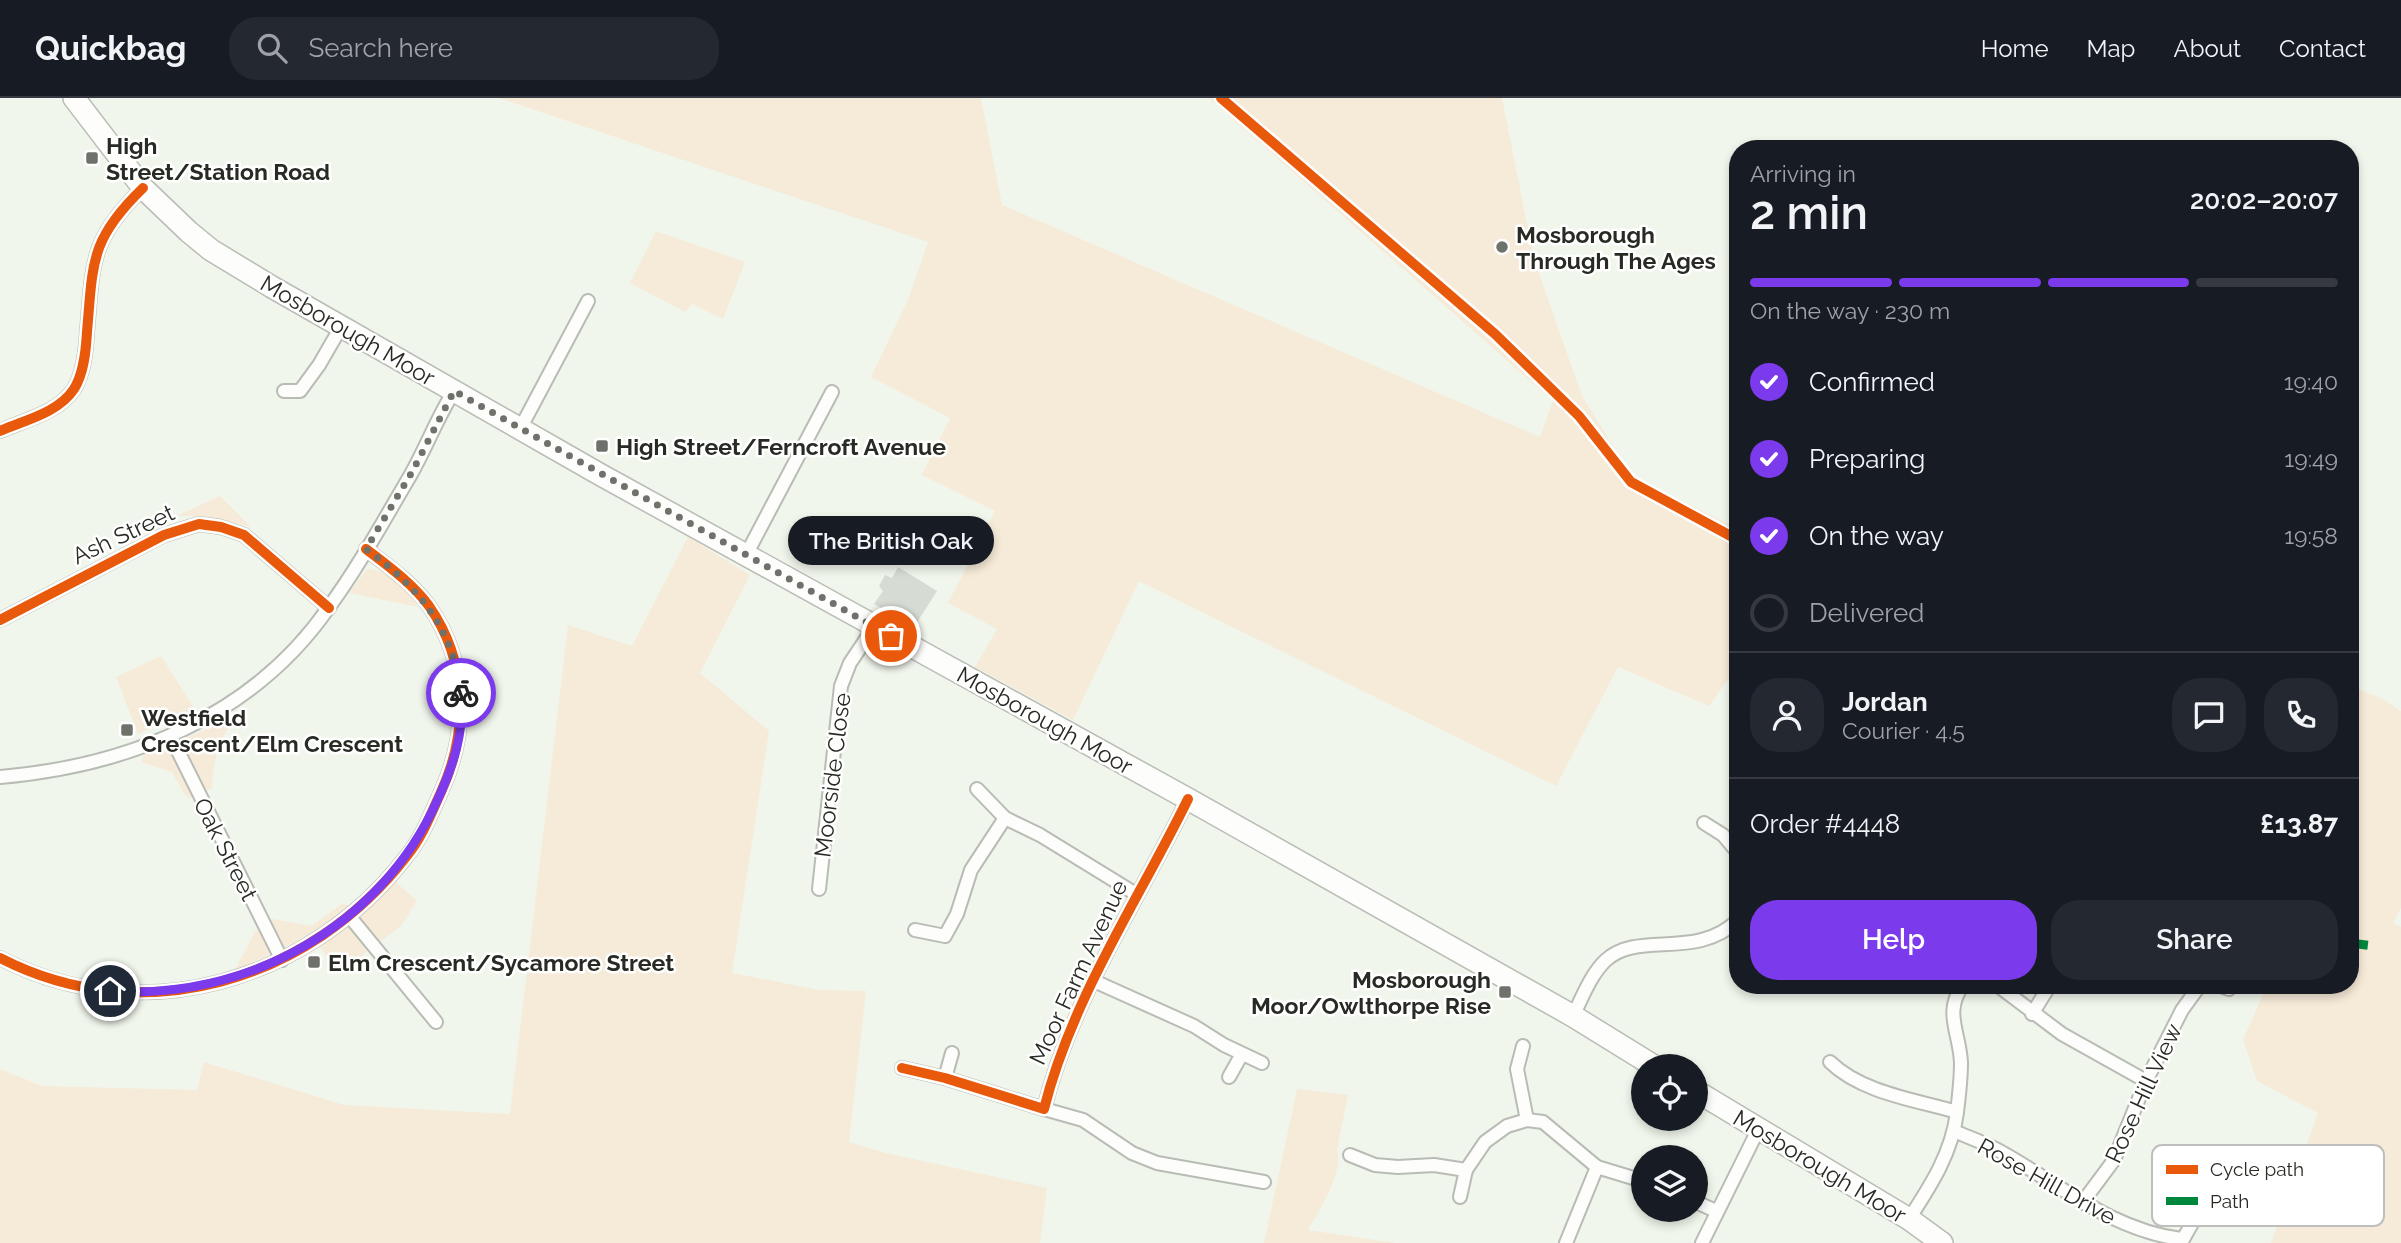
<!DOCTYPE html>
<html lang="en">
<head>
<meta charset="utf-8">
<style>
	:root { --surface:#171b24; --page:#242831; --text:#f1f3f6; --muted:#9ea1a6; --line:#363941; --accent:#7c3aed }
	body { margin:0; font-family:Raleway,sans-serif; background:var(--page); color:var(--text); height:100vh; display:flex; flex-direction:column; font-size:26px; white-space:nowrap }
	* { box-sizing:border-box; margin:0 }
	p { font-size:23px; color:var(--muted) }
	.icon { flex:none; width:38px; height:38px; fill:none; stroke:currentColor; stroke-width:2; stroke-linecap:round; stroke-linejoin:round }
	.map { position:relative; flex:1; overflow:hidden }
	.sheet { position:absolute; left:1729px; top:42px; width:630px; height:854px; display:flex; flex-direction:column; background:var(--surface); border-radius:28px; box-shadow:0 4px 10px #0003 }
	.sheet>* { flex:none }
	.controls { position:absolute; left:1631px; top:956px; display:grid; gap:14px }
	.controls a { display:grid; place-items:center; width:77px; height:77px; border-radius:50%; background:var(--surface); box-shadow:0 4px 10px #0003; font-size:35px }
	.pin { position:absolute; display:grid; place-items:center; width:60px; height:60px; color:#fff; margin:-30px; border:4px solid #fff; border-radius:50%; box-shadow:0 2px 7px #0007 }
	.courier { position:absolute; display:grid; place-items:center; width:70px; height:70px; margin:-35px; border:5px solid #7c3aed; border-radius:50%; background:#fff; color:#222; box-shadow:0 2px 9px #0007 }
	.bubble { position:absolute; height:49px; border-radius:24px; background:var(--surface); box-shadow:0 4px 10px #0003; font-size:23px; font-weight:600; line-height:49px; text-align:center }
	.overview em { font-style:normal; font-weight:600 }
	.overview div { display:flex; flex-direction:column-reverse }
	.overview { display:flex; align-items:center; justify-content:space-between; height:119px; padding:0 21px }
	h1 { font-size:46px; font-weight:600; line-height:52px }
	.bar { display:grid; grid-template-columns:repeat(4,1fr); gap:10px 7px; align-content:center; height:84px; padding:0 21px }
	.bar i { height:9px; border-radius:5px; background:var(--line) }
	.bar .current { background:var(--accent) }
	.bar p { grid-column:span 4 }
	.line { display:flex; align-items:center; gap:18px; padding:0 21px; border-top:2px solid var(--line) }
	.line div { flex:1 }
	.round { display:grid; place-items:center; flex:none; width:74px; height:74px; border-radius:28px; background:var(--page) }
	ol { padding:0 21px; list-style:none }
	li { display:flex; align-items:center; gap:21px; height:77px }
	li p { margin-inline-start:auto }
	li .icon { padding:7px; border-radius:50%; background:var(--accent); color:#fff; stroke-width:4 }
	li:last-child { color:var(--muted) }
	li i { width:38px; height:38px; border:4px solid var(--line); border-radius:50% }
	.button { display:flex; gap:14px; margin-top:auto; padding:14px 21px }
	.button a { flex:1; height:80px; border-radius:28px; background:var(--accent); color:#fff; font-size:28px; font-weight:600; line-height:80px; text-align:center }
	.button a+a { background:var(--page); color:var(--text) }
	header { display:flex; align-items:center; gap:42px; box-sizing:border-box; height:98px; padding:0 35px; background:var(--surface); border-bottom:2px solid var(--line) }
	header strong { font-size:33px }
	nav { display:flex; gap:38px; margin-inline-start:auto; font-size:24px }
	.search { width:490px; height:63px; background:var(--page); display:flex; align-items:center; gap:18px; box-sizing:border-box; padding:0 24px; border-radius:28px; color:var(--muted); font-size:26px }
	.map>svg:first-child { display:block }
	.green { fill:#f6ead8 }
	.building { fill:#d6dbd4 }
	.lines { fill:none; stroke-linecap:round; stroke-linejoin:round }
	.minor-casing { stroke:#b8bcb4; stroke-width:16 }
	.primary-casing { stroke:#b8bcb4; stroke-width:24 }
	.minor { stroke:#fdfefc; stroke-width:12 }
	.primary { stroke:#fdfefc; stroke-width:21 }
	.quiet { stroke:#00873e; stroke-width:9; stroke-dasharray:18 9; stroke-linecap:butt }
	.cycleway-casing { stroke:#fff; stroke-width:15 }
	.cycleway { stroke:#e8590c; stroke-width:10 }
	.done { stroke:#6e726a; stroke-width:7; stroke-dasharray:0 12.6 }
	.route { stroke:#7c3aed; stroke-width:9 }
	.poi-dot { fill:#6e726a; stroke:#fff; stroke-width:2.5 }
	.labels { text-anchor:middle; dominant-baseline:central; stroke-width:5; stroke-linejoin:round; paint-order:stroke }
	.poi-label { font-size:23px; font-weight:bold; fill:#282b24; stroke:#fff; text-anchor:start }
	.street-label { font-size:23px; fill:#282b24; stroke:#fff }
	.key { fill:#fff; stroke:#bebfbd; stroke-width:2 }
	.key-label { font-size:19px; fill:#282b24 }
</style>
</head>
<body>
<header>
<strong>Quickbag</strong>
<div class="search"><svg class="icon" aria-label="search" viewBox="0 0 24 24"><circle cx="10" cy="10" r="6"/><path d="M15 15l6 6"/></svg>Search here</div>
<nav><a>Home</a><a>Map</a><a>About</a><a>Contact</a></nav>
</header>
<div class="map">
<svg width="2401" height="1145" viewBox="0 0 2401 1145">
	<rect width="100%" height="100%" fill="#f1f6ec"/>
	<!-- green -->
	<g class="green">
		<polygon points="499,0 981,0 1002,107 1540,339 1553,303 1209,0 1502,0 1534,161 1582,298 1632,378 1738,431 1738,567 1709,608 1618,569 1556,688 1139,483 1073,622 975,569 997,531 948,505 995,413 922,377 950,320 871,279 908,202 928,144"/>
		<polygon points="656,133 745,164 723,221 692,206 685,214 630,185"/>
		<polygon points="220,398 251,429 204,418 177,418"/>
		<polygon points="688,439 750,477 700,575 769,633 732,875 819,892 866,893 849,1044 886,1055 1047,1090 1040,1145 0,1145 0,971 42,988 197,992 204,964 344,1007 510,1016 568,527 632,548"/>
		<path d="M367,471C389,471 406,493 418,509L349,495Z"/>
		<polygon points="161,558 194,610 138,636 116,579"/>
		<polygon points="2350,588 2381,600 2401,613 2401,810 2393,825 2401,829 2401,1145 2271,1145 2318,1015 2257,983 2243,942 2267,887 2350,887"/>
		<path d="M228,619L231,626C217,647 213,664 212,690L190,700L185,697L172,674L141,664L144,657L212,629Z"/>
		<polygon points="396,784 417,803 401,828 339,875 311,837 234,873 255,834 273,821 311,828 342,806 367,812"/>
		<path d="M1297,991L1348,997L1337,1052C1344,1074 1319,1113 1308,1132L1395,1145H1264Z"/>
	</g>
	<!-- building -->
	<polygon class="building" points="898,469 937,493 914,529 874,506 883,493 879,488 885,477 892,480"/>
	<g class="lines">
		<!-- minor casing -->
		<g class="minor-casing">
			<g id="minor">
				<polyline points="284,293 300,293 319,267 341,229"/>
				<polyline points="520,331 588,203"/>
				<path d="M0,333C25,322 58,315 74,291C84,275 86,252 87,234C93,164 90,141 143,90"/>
				<polyline points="746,457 832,294"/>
				<polyline points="0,522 164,437 199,426 221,429 244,437 329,510"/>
				<polyline points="171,639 282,862"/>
				<path d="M0,679C128,668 253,619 329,509C359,468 384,422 410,378C426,350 437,320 454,293"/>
				<polyline points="977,691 1005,720 1040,737 1136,796"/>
				<polyline points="1704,725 1723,737 1738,755"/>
				<polyline points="819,791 841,588 850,565 874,529"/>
				<polyline points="350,819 436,924"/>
				<polyline points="915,832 945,838 957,816 971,772 1005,720"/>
				<path d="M0,860C143,934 310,883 406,759C422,740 431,716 441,694C469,633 468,564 429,508C412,485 388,468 366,451"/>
				<polyline points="1094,883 1194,928 1224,947 1262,965"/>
				<polyline points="1997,887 2062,936 2146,983"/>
				<polyline points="2217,887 2229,891"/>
				<polyline points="2032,916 2050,887"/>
				<path d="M1573,918C1582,900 1591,876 1606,862C1639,832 1696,863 1738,822"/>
				<polyline points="1523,948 1517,971 1527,1022"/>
				<path d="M1830,964C1862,995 1916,1002 1957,1014"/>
				<path d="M902,970L945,980L1044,1011C1072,900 1138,803 1188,701"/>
				<polyline points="1229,979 1242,956"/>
				<polyline points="945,980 952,955"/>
				<polyline points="1044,1011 1083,1022 1132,1055 1157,1065 1264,1084"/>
				<path d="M1954,1033C1970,1040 1988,1046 2003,1055C2062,1088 2112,1132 2181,1141"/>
				<polyline points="1350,1057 1375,1067 1398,1069 1434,1067 1466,1072"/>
				<polyline points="1460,1099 1466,1072 1485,1044 1507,1028 1527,1022 1543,1024 1597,1069 1643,1083"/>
				<polyline points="1696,1104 1716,1113"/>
				<polyline points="2082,1105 2114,1062 2146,983 2182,912 2198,890 2204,887"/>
				<path d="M1909,1121C1931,1087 1952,1055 1957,1014C1959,998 1961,981 1961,965C1960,935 1943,914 1963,887"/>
				<polyline points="1566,1145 1597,1069"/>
				<polyline points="1702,1145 1759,1030"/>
				<polyline points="2181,1145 2224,1068 2239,1068 2276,1089"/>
			</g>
		</g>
		<!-- primary casing -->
		<g class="primary-casing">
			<g id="primary">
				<polyline points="74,0 143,90 189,134 211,152 272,189 601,377 1188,701 1573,918 1654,968"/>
				<polyline points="1696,993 1909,1121 1942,1145"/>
			</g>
		</g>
		<!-- minor -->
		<use href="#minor" class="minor"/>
		<!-- primary -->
		<use href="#primary" class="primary"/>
		<!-- quiet -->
		<polyline class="quiet" points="2350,845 2374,848"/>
		<!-- cycleway casing -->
		<g class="cycleway-casing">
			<g id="cycleway">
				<polyline points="1221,0 1495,236 1579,318 1631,384 1738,442"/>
				<path d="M0,333C25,322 58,315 74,291C84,275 86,252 87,234C93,164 90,141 143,90"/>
				<polyline points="0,522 164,437 199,426 221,429 244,437 329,510"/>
				<path d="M0,860C143,934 310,883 406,759C422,740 431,716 441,694C469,633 468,564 429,508C412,485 388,468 366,451"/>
				<path d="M902,970L945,980L1044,1011C1072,900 1138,803 1188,701"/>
			</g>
		</g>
		<!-- cycleway -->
		<use href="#cycleway" class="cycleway"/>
	</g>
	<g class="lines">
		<!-- done -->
		<path class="done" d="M461,595C452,528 419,490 366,451L412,374L454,293L891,538"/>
		<!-- route -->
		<path class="route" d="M110,893C246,903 381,828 437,703C453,669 465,633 461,595"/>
	</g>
	<!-- markers -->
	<g class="poi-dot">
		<rect x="85" y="53" width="14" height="14" rx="3.5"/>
		<circle cx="1502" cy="149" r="7"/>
		<rect x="595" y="341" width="14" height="14" rx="3.5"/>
		<rect x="120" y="625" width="14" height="14" rx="3.5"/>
		<rect x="307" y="857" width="14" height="14" rx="3.5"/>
		<rect x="1498" y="887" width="14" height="14" rx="3.5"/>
	</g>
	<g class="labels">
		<!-- poi labels -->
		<g class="poi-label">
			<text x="106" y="47">High<tspan x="106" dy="26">Street/Station Road</tspan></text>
			<text x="1516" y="136">Mosborough<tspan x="1516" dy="26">Through The Ages</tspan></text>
			<text x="616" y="348">High Street/Ferncroft Avenue</text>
			<text x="141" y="619">Westfield<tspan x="141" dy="26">Crescent/Elm Crescent</tspan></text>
			<text x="328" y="864">Elm Crescent/Sycamore Street</text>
			<text x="1491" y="881" text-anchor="end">Mosborough<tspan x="1491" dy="26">Moor/Owlthorpe Rise</tspan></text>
		</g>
		<!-- street labels -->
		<g class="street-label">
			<text transform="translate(348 232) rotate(30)">Mosborough Moor</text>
			<text transform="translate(123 436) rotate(-25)">Ash Street</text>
			<text transform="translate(1045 622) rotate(29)">Mosborough Moor</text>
			<text transform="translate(832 677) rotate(-83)">Moorside Close</text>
			<text transform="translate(226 751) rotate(63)">Oak Street</text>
			<text transform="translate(1078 874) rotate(-65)">Moor Farm Avenue</text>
			<text transform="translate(2143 995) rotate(-65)">Rose Hill View</text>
			<text transform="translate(1820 1068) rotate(31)">Mosborough Moor</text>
			<text transform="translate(2047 1083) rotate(29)">Rose Hill Drive</text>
		</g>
	</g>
	<!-- legend -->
	<rect x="2152" y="1047" width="232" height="81" rx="10" class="key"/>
	<rect x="2166" y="1067" width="32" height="9" fill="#e8590c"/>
	<rect x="2166" y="1099" width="32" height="8" fill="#00873e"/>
	<g class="key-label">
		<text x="2210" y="1078">Cycle path</text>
		<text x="2210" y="1110">Path</text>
	</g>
</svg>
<div class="controls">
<a><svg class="icon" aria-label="locate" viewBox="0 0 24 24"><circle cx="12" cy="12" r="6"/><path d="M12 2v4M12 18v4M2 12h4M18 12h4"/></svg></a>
<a><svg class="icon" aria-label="layers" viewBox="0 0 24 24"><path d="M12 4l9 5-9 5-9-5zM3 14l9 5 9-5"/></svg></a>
</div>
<div class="pin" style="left:891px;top:538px;background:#ea580c"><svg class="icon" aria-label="bag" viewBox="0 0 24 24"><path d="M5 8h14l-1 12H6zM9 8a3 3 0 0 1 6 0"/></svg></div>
<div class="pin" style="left:110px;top:893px;background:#1f2937"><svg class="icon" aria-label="home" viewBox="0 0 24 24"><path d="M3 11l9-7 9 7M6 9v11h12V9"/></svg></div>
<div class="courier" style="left:461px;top:595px"><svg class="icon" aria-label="bike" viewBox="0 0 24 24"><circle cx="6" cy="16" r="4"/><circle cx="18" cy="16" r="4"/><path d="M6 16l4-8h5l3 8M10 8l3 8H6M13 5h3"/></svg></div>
<div class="bubble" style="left:788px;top:418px;width:206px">The British Oak</div>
<section class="sheet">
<div class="overview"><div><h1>2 min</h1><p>Arriving in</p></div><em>20:02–20:07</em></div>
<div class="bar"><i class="current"></i><i class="current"></i><i class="current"></i><i></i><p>On the way · 230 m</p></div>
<ol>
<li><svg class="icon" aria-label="check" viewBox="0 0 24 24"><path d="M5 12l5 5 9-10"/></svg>Confirmed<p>19:40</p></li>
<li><svg class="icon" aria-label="check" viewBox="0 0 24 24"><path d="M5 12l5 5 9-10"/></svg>Preparing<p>19:49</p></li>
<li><svg class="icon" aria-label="check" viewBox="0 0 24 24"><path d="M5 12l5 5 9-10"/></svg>On the way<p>19:58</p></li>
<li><i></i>Delivered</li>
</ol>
<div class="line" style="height:126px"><a class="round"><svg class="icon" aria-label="person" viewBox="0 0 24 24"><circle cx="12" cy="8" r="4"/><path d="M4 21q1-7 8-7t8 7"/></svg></a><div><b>Jordan</b><p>Courier · 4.5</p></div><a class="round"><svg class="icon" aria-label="chat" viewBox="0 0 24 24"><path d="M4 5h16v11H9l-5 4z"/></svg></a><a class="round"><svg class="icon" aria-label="phone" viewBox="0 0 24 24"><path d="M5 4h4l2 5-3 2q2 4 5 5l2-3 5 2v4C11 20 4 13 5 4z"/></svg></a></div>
<div class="line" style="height:91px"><div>Order #4448</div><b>£13.87</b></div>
<div class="button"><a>Help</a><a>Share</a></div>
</section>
</div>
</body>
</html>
